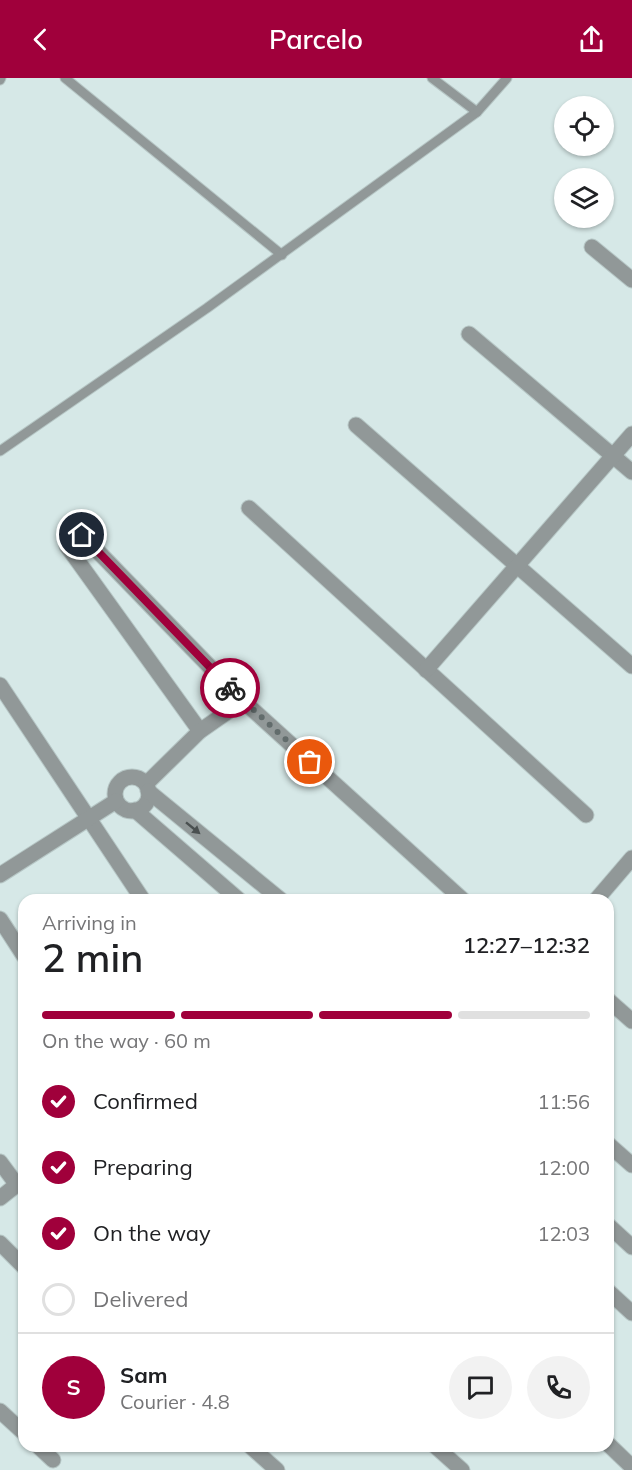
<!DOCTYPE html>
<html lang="en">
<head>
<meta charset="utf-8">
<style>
	:root { --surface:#fff; --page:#f2f2f2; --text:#202124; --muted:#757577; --line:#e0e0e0; --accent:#a0003b }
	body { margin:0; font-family:Mulish,sans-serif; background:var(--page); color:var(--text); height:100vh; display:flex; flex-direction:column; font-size:22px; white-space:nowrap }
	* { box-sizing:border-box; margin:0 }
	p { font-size:20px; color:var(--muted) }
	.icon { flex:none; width:33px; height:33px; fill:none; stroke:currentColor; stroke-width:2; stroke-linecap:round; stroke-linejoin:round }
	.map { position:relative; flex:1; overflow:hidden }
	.drawer { position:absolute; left:18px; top:816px; width:596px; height:558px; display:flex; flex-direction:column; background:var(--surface); border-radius:18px; box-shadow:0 2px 4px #0004 }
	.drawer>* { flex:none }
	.fabs { position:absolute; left:554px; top:18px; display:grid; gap:12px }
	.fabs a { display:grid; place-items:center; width:60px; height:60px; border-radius:50%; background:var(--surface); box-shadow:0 2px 4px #0004; font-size:30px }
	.pin { position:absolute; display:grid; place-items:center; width:51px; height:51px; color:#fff; margin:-26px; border:3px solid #fff; border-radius:50%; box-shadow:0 2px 6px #0007 }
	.courier { position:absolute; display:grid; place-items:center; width:60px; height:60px; margin:-30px; border:4px solid #a0003b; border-radius:50%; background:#fff; color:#222; box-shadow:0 2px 8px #0007 }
	.head em { font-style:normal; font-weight:600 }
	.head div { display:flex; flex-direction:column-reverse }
	.head { display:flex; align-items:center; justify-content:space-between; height:102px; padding:0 24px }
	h1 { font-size:39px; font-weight:600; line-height:45px }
	.bar { display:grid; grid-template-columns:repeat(4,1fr); gap:9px 6px; align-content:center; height:72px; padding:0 24px }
	.bar i { height:8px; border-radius:4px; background:var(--line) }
	.bar .active { background:var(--accent) }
	.bar p { grid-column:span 4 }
	.line { display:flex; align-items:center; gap:15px; padding:0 24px; border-top:2px solid var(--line) }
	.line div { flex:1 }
	.round { display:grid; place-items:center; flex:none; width:63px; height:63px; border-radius:32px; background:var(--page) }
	ol { padding:0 24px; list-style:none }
	li { display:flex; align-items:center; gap:18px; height:66px }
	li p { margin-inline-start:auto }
	li .icon { padding:6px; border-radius:50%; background:var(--accent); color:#fff; stroke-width:4 }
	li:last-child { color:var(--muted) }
	li i { width:33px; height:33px; border:3px solid var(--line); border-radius:50% }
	header { display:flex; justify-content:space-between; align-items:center; height:78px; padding:0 24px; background:var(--accent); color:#fff; font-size:27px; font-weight:600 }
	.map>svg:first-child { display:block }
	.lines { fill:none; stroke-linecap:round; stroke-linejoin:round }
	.service-casing { stroke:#b6c6c5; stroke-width:11 }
	.minor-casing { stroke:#b6c6c5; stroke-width:17 }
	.service { stroke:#919898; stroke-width:9 }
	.minor { stroke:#919898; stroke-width:15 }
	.oneway { fill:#4a5050 }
	.done { stroke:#626c6c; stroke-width:6; stroke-dasharray:0 10.8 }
	.route { stroke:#a0003b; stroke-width:8 }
</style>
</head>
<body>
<header><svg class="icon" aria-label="back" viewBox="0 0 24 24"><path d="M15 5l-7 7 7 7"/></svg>Parcelo<svg class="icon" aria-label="share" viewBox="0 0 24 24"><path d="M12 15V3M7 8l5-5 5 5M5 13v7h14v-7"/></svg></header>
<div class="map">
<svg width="632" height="1392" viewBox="0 0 632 1392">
	<rect width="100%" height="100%" fill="#d6e8e7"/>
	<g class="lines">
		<!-- service casing -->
		<g class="service-casing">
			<g id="service">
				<polyline points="65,0 282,177"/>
				<polyline points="432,0 477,34"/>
				<polyline points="0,2 1,0"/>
				<polyline points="0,373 207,230 477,34 507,0"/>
			</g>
		</g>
		<!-- minor casing -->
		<g class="minor-casing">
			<g id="minor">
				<polyline points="592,169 632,202"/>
				<polyline points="469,256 632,394"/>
				<polyline points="356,347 632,588"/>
				<polyline points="249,430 586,737"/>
				<polyline points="426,592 632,356"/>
				<polyline points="0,607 143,822"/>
				<polyline points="200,653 67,468 82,457 243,623 463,822"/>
				<circle cx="132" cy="716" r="17"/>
				<polyline points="146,706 200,653 243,623"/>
				<polyline points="148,713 281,822"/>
				<polyline points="135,732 239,822"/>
				<polyline points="0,797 116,723"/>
				<polyline points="596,822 632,780"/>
				<polyline points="0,841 24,878"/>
				<polyline points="608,922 632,943"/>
				<polyline points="608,1066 632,1087"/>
				<polyline points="0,1084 17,1107"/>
				<polyline points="0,1120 24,1101"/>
				<polyline points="608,1147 632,1169"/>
				<polyline points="0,1165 24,1189"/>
				<polyline points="608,1213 632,1235"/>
				<polyline points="0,1333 24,1355"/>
				<polyline points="608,1366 632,1389"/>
				<polyline points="38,1368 53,1382"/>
				<polyline points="250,1368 277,1392"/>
				<polyline points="435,1368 462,1392"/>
			</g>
		</g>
		<!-- service -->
		<use href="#service" class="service"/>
		<!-- minor -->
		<use href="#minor" class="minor"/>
	</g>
	<!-- one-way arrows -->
	<defs><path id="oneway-solid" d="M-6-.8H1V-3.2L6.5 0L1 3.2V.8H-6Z" transform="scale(1.5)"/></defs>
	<use class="oneway" href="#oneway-solid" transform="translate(193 750) rotate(39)"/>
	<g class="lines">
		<!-- done -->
		<polyline class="done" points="230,610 310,684"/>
		<!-- route -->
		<polyline class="route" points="82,457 230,610"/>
	</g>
</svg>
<div class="fabs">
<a><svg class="icon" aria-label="locate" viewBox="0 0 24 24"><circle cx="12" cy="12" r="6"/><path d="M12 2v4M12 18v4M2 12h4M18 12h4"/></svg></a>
<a><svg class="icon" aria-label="layers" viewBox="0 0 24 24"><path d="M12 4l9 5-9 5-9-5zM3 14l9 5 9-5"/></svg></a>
</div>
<div class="pin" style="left:310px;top:684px;background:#ea580c"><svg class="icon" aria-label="bag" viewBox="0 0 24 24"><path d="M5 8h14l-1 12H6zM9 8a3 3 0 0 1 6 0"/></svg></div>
<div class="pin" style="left:82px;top:457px;background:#1f2937"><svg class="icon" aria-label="home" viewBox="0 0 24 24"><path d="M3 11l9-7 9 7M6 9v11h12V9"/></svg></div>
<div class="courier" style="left:230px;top:610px"><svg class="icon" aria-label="bike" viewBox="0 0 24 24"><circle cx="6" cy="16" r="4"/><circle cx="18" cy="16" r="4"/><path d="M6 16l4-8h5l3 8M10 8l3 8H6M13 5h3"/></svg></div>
<section class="drawer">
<div class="head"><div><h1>2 min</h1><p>Arriving in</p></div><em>12:27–12:32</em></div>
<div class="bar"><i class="active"></i><i class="active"></i><i class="active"></i><i></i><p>On the way · 60 m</p></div>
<ol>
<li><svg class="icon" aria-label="check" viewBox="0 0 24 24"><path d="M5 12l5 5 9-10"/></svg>Confirmed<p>11:56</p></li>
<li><svg class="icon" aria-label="check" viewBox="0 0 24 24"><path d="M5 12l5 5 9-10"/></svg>Preparing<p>12:00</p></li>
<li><svg class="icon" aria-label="check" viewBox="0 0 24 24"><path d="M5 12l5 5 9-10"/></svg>On the way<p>12:03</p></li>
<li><i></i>Delivered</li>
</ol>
<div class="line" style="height:108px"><b class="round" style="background:var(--accent);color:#fff">S</b><div><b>Sam</b><p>Courier · 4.8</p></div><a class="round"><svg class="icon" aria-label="chat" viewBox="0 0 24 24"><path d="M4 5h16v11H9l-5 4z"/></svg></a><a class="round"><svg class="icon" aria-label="phone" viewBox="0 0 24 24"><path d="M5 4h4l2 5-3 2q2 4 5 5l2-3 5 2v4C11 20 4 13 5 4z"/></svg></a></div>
</section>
</div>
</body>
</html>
